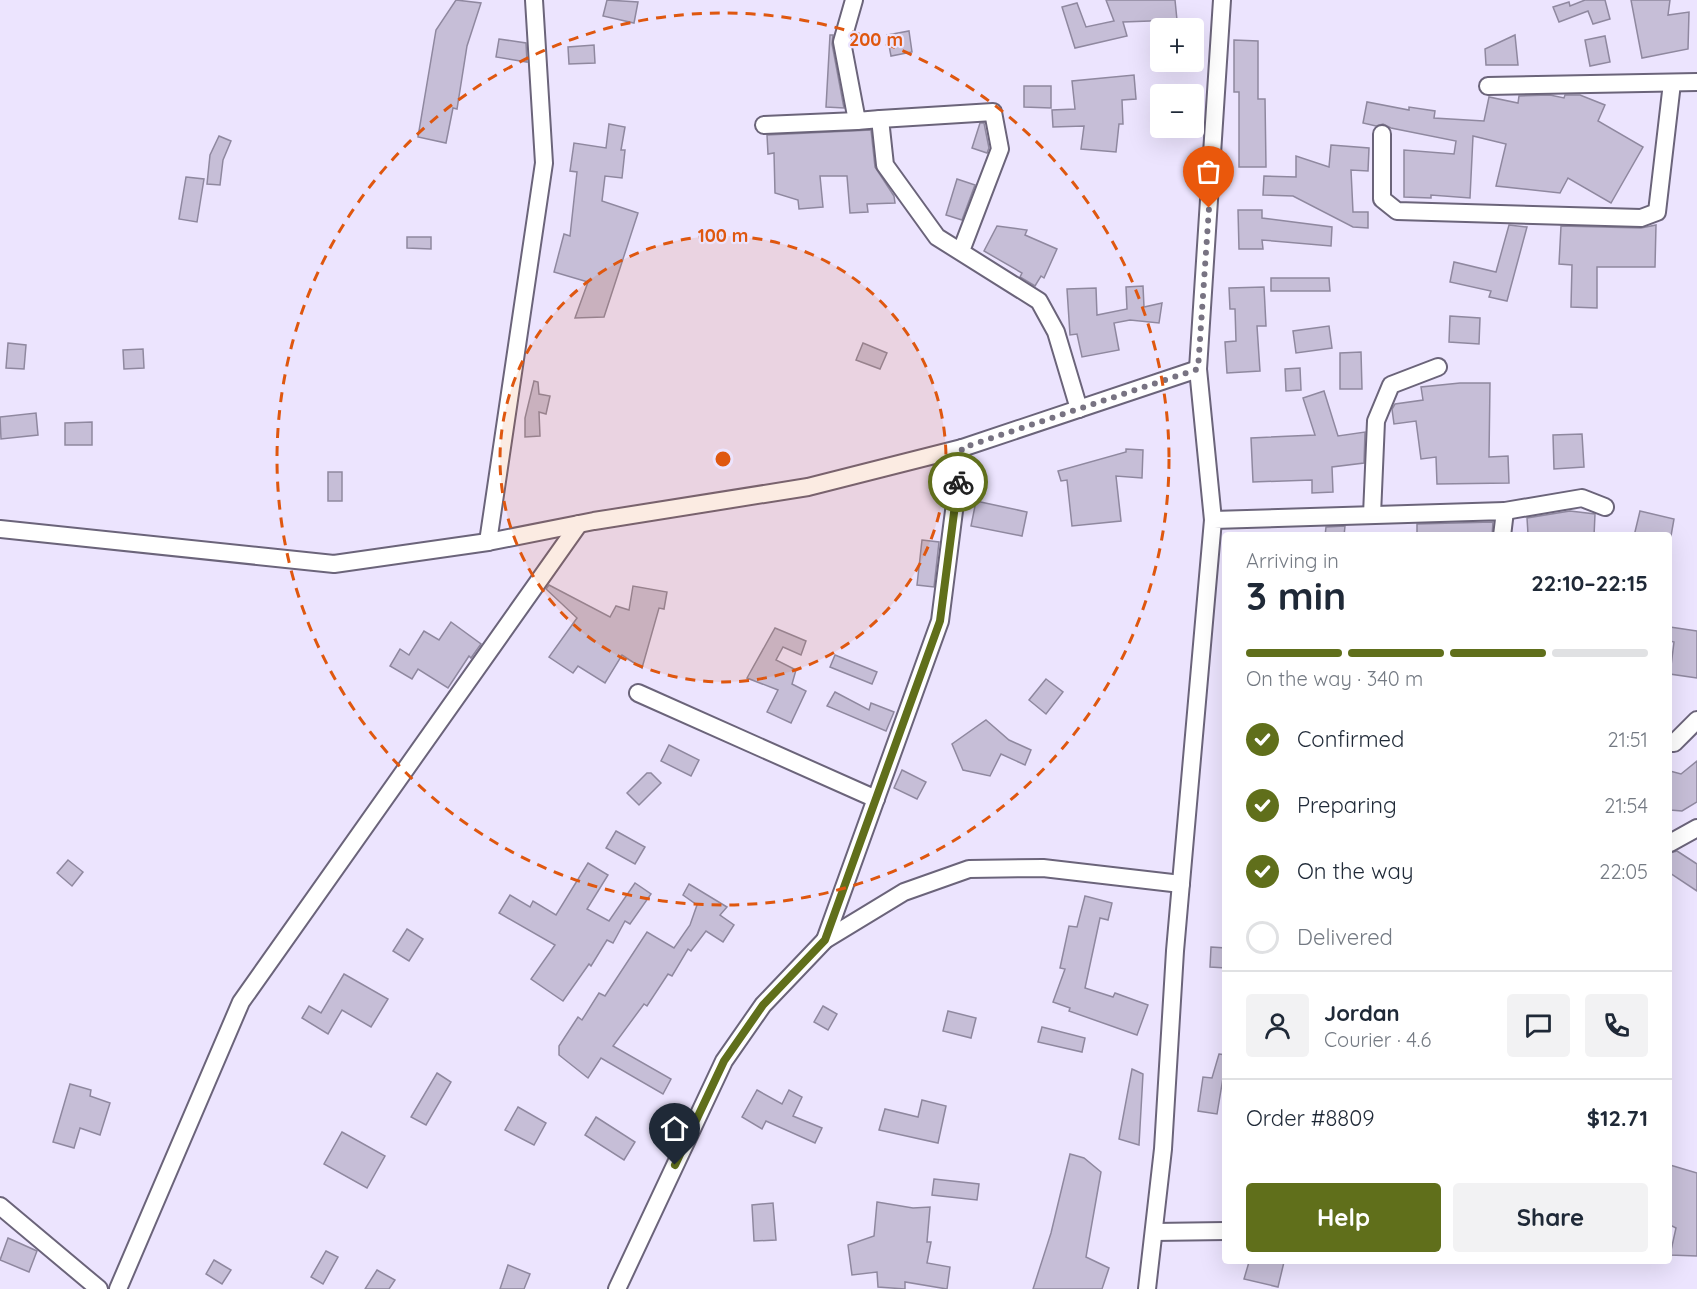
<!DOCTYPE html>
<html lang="en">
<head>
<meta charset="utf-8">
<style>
	:root { --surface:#fff; --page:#f2f2f3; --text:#1f2937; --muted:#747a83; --line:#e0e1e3; --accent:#606f1b }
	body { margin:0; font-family:Quicksand,sans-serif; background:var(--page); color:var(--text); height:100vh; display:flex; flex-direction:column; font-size:22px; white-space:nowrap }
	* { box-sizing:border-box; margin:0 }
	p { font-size:20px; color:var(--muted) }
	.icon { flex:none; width:33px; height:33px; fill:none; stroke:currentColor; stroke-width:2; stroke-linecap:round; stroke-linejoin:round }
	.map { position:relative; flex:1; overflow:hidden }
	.side { position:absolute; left:1222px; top:532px; width:450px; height:732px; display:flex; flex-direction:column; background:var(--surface); border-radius:6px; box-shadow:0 6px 24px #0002 }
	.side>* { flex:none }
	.tools { position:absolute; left:1150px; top:18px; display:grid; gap:12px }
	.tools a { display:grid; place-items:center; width:54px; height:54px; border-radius:6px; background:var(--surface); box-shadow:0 6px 24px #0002; font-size:30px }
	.pin { position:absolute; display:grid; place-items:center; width:51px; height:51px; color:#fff; margin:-62px -26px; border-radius:50% 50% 50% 0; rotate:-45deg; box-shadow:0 0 6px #0007 }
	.pin .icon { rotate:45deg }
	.courier { position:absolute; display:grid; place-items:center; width:60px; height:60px; margin:-30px; border:4px solid #606f1b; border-radius:50%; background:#fff; color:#222; box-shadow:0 2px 8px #0007 }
	.headline em { font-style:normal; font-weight:800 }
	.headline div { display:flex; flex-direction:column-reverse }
	.headline { display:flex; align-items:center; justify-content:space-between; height:102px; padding:0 24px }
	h1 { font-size:39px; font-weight:800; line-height:45px }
	.bar { display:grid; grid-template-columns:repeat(4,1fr); gap:9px 6px; align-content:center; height:72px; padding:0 24px }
	.bar i { height:8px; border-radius:4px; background:var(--line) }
	.bar .current { background:var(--accent) }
	.bar p { grid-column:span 4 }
	.line { display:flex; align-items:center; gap:15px; padding:0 24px; border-top:2px solid var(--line) }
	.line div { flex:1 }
	.round { display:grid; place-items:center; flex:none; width:63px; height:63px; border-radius:6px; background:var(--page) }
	ol { padding:0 24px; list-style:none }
	li { display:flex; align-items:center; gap:18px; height:66px }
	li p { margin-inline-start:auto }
	li .icon { padding:6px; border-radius:50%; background:var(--accent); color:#fff; stroke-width:4 }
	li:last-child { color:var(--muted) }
	li i { width:33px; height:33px; border:3px solid var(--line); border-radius:50% }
	.action { display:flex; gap:12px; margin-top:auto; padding:12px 24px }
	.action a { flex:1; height:69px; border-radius:6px; background:var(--accent); color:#fff; font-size:24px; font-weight:800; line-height:69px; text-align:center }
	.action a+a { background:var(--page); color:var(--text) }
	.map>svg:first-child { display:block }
	.building { fill:#c6bed7; stroke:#8f889f; stroke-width:1.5 }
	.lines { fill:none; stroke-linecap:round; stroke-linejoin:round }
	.minor-casing { stroke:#6b647a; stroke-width:20 }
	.minor { stroke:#fff; stroke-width:16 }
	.done { stroke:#787382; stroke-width:6; stroke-dasharray:0 10.8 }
	.route { stroke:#606f1b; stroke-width:8 }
	.ring { fill:none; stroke:#df570f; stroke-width:3; stroke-dasharray:10 8 }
	.centre { fill:#df570f; stroke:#ece4fe; stroke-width:3 }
	.ring-label { font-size:18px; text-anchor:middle; font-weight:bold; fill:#df570f; stroke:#ece4fe; stroke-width:4.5; stroke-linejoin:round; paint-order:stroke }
</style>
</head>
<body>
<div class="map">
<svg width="1697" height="1289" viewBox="0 0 1697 1289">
	<rect width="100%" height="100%" fill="#ece4fe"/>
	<!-- building -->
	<g class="building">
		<polygon points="456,0 481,3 467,46 457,109 453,108 446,143 418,137 436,30"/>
		<polygon points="607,0 638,2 634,23 603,16"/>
		<polygon points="1106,0 1175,0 1177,20 1123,22 1127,36 1075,48 1062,7 1077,3 1086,27 1114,21"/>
		<polygon points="1585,0 1605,0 1610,19 1593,24 1588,11 1559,22 1553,7 1569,2 1570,6"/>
		<polygon points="1631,0 1670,0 1668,15 1689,12 1688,49 1642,58"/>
		<polygon points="909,31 912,52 891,56 887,35"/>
		<polygon points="830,35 833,35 832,44 844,108 826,107"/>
		<polygon points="1515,35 1518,65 1486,65 1485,49"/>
		<polygon points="1605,36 1610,62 1590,66 1585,40"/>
		<polygon points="499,39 526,43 527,62 496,57"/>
		<polygon points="1234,40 1258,41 1258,99 1265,99 1266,167 1239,167 1239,92 1234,92"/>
		<polygon points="594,45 595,63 569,64 568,47"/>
		<polygon points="1134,75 1136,99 1122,100 1123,124 1119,124 1116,152 1081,149 1084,126 1053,127 1052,110 1075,109 1072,81"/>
		<polygon points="1024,86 1051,86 1051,108 1024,107"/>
		<polygon points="1550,95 1564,98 1565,95 1580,95 1605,105 1598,121 1643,147 1611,203 1568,178 1560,193 1496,186 1506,144 1473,136 1470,198 1431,195 1431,198 1404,197 1404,150 1454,154 1456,141 1391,128 1383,124 1376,126 1363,123 1367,102 1409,110 1409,107 1435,111 1434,118 1484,121 1489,97 1518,103 1519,96"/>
		<polygon points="980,123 984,123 989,148 987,153 972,148"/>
		<polygon points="609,124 625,127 621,150 625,150 622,178 605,176 602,201 638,213 604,317 575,318 588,282 554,272 564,234 570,236 577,172 570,171 574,143 606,148"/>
		<polygon points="871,130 875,167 894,196 895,203 867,204 868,212 850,213 847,176 820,176 823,207 799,209 798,200 775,193 774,153 768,154 767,135"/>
		<polygon points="219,136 231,141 223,160 220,185 207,184 210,155"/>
		<polygon points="1331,145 1369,148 1368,171 1351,170 1353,212 1368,212 1368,228 1353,227 1293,196 1263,195 1264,176 1296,177 1296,156 1329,167"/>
		<polygon points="186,177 204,179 197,222 179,219"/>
		<polygon points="957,179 975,185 962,220 946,215"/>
		<polygon points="1238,210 1262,210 1262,218 1332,227 1331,246 1262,240 1263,249 1239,249"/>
		<polygon points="1509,225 1527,227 1507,301 1489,297 1491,291 1450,282 1454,262 1496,272"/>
		<polygon points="1656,225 1655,267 1597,267 1597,308 1571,307 1572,265 1559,264 1561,226 1641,228"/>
		<polygon points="997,226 1027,230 1025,235 1057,249 1044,278 1041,276 1035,286 1020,277 1022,273 984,251"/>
		<polygon points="407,237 431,237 431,249 407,248"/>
		<polygon points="1271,278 1329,278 1330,291 1271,291"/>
		<polygon points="1143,286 1144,307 1162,303 1159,323 1130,320 1114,323 1119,350 1082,357 1077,334 1070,335 1067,289 1096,288 1097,315 1127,309 1126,287"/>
		<polygon points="1264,287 1266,326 1257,326 1260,371 1227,373 1225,342 1236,341 1235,309 1230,309 1229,288"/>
		<polygon points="1450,316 1480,318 1479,344 1449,342"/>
		<polygon points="1329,326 1332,348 1296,353 1293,331"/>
		<polygon points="8,343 26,345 24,369 6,368"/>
		<polygon points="863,343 887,353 880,369 856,360"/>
		<polygon points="143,349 144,368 124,369 123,350"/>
		<polygon points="1361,352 1362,389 1340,389 1340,353"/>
		<polygon points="1300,368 1301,390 1286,391 1285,369"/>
		<polygon points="534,381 538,382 539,394 550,396 546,414 539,412 540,436 525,437 525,418"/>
		<polygon points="1460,383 1490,383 1489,457 1508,456 1509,483 1437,484 1436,457 1421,459 1416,421 1394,424 1392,409 1395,404 1423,400 1421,387"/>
		<polygon points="1324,391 1338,436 1365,432 1364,463 1332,467 1333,492 1312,493 1312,480 1253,482 1251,438 1315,435 1303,398"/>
		<polygon points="36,413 38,435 1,439 0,417"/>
		<polygon points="92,422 92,445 65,445 65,423"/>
		<polygon points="1582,434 1584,467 1554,469 1553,435"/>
		<polygon points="1126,449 1143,450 1142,478 1116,476 1121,521 1072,526 1067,480 1061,481 1058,471 1126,452"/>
		<rect x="328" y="472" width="14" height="29"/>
		<polygon points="976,501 1027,512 1022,536 971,526"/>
		<polygon points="1570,511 1595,514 1594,536 1528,534 1527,518"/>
		<polygon points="1640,511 1674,519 1671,536 1634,536"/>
		<polygon points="1493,522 1492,536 1417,536 1417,524"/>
		<polygon points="1345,526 1344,536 1325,536 1326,527"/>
		<polygon points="922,540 939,542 934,587 917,585"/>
		<polygon points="549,585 610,617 616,606 629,610 633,586 667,592 664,609 659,608 642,668 622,655 605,683 578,666 573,673 549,657 577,618 546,589"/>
		<polygon points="451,622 481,644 471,658 469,656 448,688 418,669 412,679 390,666 400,649 409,655 424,631 439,640"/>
		<polygon points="1670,627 1697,631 1697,678 1670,674 1674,642 1670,641"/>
		<polygon points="775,628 806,641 801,655 783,647 776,660 796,670 792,684 806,691 791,723 767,712 778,690 747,678"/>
		<polygon points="835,655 877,672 872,684 830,667"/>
		<polygon points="1046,679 1063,692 1046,714 1029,700"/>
		<polygon points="835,692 869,710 871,703 894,712 886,731 827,706"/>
		<polygon points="986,720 1009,740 1031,750 1025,765 1001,754 990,776 963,770 952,744"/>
		<polygon points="669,745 699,760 691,776 661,761"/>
		<polygon points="1697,761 1697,802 1682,811 1670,810 1670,771 1681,774"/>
		<polygon points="902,770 926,782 917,799 894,788"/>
		<polygon points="647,773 651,773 661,783 639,805 627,793"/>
		<polygon points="616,831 645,847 635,864 606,848"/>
		<polygon points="1677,851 1697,864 1697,891 1670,873 1670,853"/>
		<polygon points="68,860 83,872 72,886 57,873"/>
		<polygon points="588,863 608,875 587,909 609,921 635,883 651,894 630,924 625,921 613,943 607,940 591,966 589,964 563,1001 531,979 555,945 499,913 510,895 530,907 533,901 556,915"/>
		<polygon points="689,884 727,907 720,915 734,925 723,942 706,931 691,951 688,949 672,976 668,974 647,1006 644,1004 613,1046 671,1079 663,1094 601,1058 588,1078 559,1055 559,1046 578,1017 582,1020 599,993 605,996 647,932 674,948 690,925 697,905 683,895"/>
		<polygon points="1085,896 1112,903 1108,920 1100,918 1085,988 1113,997 1115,993 1148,1005 1137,1035 1069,1011 1070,1008 1053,1002 1065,969 1060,968 1069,926 1077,927"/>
		<polygon points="407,929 423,939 409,961 393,951"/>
		<polygon points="1211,947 1226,948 1226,968 1210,967"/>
		<polygon points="344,974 388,999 371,1027 342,1010 328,1034 302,1018 309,1006 321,1013"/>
		<polygon points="823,1006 837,1014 828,1030 814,1022"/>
		<polygon points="948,1011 976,1018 971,1038 943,1031"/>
		<polygon points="1042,1027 1085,1038 1082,1052 1038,1042"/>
		<polygon points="1219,1054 1226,1055 1226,1060 1217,1114 1198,1111 1203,1077 1212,1078"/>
		<polygon points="1132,1069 1143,1074 1139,1145 1119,1139"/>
		<polygon points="437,1073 451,1082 426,1125 411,1117"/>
		<polygon points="70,1084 91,1090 90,1096 110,1103 100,1135 80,1128 74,1148 53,1142"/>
		<polygon points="757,1090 782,1104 789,1090 802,1097 793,1116 822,1128 815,1143 766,1121 762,1129 742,1117"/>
		<polygon points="922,1100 946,1106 938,1143 879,1130 885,1109 918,1117"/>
		<polygon points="518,1107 546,1123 534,1145 505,1130"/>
		<polygon points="596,1117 635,1142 624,1160 585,1135"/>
		<polygon points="342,1132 385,1156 367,1188 324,1164"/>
		<polygon points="1070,1154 1084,1158 1101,1172 1086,1257 1109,1268 1102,1289 1033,1289 1051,1233"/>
		<polygon points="1670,1165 1697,1173 1697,1256 1670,1255 1676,1228 1670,1225"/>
		<polygon points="934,1179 979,1184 977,1200 932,1195"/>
		<polygon points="877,1202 913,1208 930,1207 927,1242 931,1242 927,1263 950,1267 947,1289 905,1282 905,1289 878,1287 877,1272 852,1275 848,1245 874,1236"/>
		<polygon points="773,1203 776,1240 754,1241 752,1205"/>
		<polygon points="8,1238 37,1251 29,1272 0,1260"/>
		<polygon points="326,1251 338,1257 323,1284 311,1277"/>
		<polygon points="214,1260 231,1270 222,1284 206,1274"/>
		<polygon points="1249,1262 1284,1262 1278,1287 1244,1279"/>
		<polygon points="508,1265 530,1274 524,1289 500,1289"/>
		<polygon points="377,1270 395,1280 389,1289 365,1289"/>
	</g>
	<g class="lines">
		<!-- minor casing -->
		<g class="minor-casing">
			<g id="minor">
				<polyline points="854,0 842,42 857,121 880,119"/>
				<polyline points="1488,86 1697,82"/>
				<polyline points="764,125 857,121"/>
				<polyline points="1382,134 1382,199 1397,211 1641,218 1657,212 1672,83"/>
				<polyline points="961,251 1000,149 993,112 880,119 885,165 937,237 1039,301 1056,332 1079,409"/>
				<polyline points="1505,511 1582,498 1605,507"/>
				<polyline points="1372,515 1376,421 1391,385 1438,367"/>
				<polyline points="1213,520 1198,369 1222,0"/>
				<polyline points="0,529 334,564 488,542 594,521 808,487 962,448 1198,369"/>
				<polyline points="488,542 544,163 534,0"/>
				<polyline points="638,693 876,799"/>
				<polyline points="1670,743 1674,743 1697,720"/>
				<polyline points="1670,843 1697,828"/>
				<polyline points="825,940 940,621 962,448"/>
				<polyline points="0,1206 99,1289"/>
				<polyline points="1154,1232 1226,1231"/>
				<polyline points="118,1289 241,1002 579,524"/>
				<polyline points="617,1289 724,1061 763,1005 825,940 904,892 969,869 1043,868 1181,884"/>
				<polyline points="1147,1289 1163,1149 1175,951 1213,520 1505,511 1502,536"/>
			</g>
		</g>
		<!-- minor -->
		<use href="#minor" class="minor"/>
	</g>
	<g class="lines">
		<!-- done -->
		<polyline class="done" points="958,482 962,448 1198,369 1209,208"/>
		<!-- route -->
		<polyline class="route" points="675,1165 724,1061 763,1005 825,940 940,621 958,482"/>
	</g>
	<!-- distance rings -->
	<circle cx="723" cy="459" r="223" fill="#df570f" fill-opacity=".12"/>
	<g class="ring">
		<circle cx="723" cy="459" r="223"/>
		<circle cx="723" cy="459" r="446"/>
	</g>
	<circle cx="723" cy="459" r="9" class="centre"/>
	<g class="ring-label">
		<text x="876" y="46">200 m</text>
		<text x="723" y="242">100 m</text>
	</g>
</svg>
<div class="tools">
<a>+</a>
<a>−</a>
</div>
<div class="pin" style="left:1209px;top:208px;background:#ea580c"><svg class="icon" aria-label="bag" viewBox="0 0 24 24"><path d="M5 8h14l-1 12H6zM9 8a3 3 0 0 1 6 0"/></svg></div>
<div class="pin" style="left:675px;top:1165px;background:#1f2937"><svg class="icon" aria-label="home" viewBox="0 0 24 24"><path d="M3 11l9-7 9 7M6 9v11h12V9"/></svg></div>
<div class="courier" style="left:958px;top:482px"><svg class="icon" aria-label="bike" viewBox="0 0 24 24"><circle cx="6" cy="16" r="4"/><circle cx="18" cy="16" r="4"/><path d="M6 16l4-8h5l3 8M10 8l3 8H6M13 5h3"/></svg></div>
<section class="side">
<div class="headline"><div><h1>3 min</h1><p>Arriving in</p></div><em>22:10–22:15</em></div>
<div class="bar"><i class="current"></i><i class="current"></i><i class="current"></i><i></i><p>On the way · 340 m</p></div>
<ol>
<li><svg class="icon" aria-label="check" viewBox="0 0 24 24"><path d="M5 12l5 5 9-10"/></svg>Confirmed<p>21:51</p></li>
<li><svg class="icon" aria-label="check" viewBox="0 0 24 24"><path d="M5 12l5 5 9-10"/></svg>Preparing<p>21:54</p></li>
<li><svg class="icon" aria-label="check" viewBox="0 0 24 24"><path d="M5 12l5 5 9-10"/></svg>On the way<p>22:05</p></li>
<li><i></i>Delivered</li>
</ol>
<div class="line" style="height:108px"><a class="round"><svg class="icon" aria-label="person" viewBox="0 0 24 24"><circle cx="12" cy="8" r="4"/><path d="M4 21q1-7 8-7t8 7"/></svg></a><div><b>Jordan</b><p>Courier · 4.6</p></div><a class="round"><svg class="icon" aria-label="chat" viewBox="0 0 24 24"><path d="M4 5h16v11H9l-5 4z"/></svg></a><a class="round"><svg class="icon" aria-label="phone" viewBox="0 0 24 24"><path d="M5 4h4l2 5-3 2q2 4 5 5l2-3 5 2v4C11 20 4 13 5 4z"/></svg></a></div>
<div class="line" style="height:78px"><div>Order #8809</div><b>$12.71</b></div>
<div class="action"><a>Help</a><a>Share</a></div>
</section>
</div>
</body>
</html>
